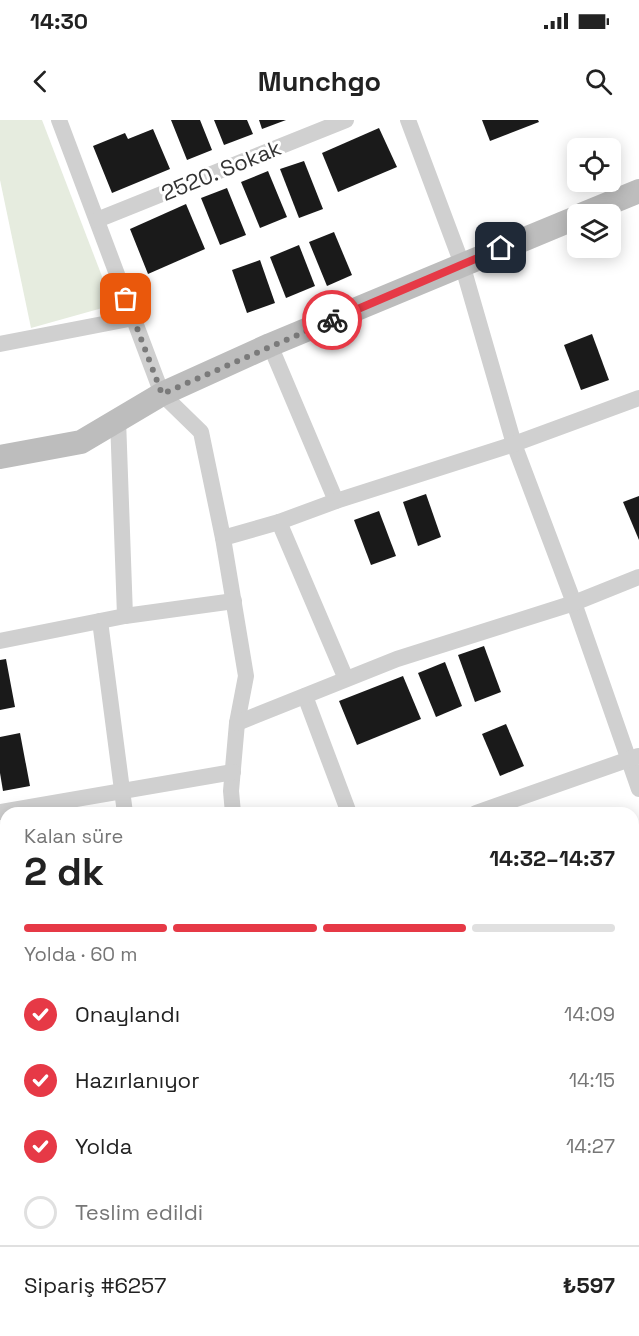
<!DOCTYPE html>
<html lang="tr">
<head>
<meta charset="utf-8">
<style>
	:root { --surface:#fff; --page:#f2f2f2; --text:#222; --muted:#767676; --line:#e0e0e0; --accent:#e63946 }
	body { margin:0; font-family:"Space Grotesk",sans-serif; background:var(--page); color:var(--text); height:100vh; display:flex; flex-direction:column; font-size:22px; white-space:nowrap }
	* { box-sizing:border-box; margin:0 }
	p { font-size:20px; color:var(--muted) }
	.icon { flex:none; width:33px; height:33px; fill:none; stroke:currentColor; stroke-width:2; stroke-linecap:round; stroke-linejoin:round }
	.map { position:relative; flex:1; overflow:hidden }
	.panel { position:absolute; left:0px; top:687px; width:639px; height:530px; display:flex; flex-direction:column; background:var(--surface); border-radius:18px 18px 0 0; box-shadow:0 3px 15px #0003 }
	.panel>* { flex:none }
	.buttons { position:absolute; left:567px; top:18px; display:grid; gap:12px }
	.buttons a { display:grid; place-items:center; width:54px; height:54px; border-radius:9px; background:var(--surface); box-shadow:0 3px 15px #0003; font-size:30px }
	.pin { position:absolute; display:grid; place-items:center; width:51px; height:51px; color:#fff; margin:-26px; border-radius:12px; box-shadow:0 3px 9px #0006 }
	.courier { position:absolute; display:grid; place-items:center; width:60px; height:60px; margin:-30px; border:4px solid #e63946; border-radius:50%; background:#fff; color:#222; box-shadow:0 2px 8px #0007 }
	.headline em { font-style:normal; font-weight:600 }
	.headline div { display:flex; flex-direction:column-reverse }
	.headline { display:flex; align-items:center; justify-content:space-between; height:102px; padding:0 24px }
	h1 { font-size:39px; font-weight:600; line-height:45px }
	.bar { display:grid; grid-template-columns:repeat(4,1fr); gap:9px 6px; align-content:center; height:72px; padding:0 24px }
	.bar i { height:8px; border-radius:4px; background:var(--line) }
	.bar .selected { background:var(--accent) }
	.bar p { grid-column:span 4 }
	.line { display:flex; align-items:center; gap:15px; padding:0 24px; border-top:2px solid var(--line) }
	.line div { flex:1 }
	ol { padding:0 24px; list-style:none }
	li { display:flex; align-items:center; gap:18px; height:66px }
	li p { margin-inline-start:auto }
	li .icon { padding:6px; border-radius:50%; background:var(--accent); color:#fff; stroke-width:4 }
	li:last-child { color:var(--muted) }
	li i { width:33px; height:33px; border:3px solid var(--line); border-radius:50% }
	.status { display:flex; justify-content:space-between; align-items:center; height:42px; padding:0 30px; background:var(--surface); direction:ltr }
	.status svg { height:16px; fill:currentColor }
	header { display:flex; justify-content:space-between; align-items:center; height:78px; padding:0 24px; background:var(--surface); font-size:27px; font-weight:600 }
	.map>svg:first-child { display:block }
	.green { fill:#e6ecdf }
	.building { fill:#1a1a1a }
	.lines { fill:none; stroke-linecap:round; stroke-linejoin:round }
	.street { stroke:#d0d0d0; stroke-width:16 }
	.secondary { stroke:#bdbdbd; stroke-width:24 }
	.done { stroke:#7a7a7a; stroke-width:6; stroke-dasharray:0 10.8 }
	.route { stroke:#e63946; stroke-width:8 }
	.labels { text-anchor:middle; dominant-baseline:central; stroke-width:6; stroke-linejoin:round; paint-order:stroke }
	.street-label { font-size:22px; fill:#333; stroke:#fff }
</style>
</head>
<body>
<div class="status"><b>14:30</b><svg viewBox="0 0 49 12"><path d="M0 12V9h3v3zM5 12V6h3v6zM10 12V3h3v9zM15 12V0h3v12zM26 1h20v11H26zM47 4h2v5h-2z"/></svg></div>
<header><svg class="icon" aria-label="back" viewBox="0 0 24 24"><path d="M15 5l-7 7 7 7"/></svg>Munchgo<svg class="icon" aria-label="search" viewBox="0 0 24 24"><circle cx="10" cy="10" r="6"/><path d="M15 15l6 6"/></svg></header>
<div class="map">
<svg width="639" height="1216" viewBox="0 0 639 1216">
	<rect width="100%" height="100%" fill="#fff"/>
	<!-- green -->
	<g class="green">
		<polygon points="0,0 42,0 113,185 31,208 0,60"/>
		<polygon points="308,1210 309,1216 182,1216 181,1211"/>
	</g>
	<!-- building -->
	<g class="building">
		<polygon points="171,0 200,0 212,30 187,40"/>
		<polygon points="214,0 247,0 253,14 224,25"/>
		<polygon points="259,0 286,0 262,9"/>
		<polygon points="482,0 538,0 539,2 490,21"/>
		<polygon points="379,8 397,47 338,72 322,33"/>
		<polygon points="153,9 170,49 112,73 93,26 125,13 128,19"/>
		<polygon points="304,41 323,89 299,98 280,49"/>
		<polygon points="268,51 287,97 260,108 241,62"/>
		<polygon points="227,68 246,115 220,125 201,78"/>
		<polygon points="186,84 205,129 148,154 130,109"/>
		<polygon points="334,112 352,155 327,166 309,122"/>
		<polygon points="299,125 315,166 286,178 270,137"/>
		<polygon points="260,140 275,183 247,193 232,150"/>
		<polygon points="592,214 609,260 581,270 564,225"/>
		<polygon points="426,374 441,417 418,426 403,382"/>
		<polygon points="639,376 639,420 623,382"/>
		<polygon points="379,391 396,436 371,445 354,400"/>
		<polygon points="484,526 501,572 475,582 458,535"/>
		<polygon points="6,539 15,587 0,590 0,540"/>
		<polygon points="445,542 462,586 436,597 418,553"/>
		<polygon points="403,556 421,599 357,625 339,581"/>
		<polygon points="506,604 524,646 500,656 482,614"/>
		<polygon points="20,613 30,666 3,671 0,653 0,617"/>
		<polygon points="540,687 543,693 524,693"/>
		<polygon points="6,791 6,836 0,837 0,792"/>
		<polygon points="6,874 6,909 5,909 0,875"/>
		<polygon points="633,948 639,966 639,969 633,971"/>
		<polygon points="639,1011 639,1034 633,1013"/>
		<polygon points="6,1045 6,1095 0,1096 0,1046"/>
		<polygon points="639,1091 639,1140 636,1142 633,1135 633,1094"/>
		<polygon points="6,1126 6,1145 5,1145 1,1127"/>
		<polygon points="637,1190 639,1197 639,1216 618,1216 616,1210 633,1210 633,1191"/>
		<polygon points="24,1210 45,1210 46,1216 18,1216 18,1212"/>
		<polygon points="95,1210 143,1210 144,1216 96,1216"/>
	</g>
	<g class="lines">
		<!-- street -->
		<g class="street">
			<polyline points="59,0 162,274 201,312 223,418 246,556 237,603 231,671 233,693"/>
			<polyline points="408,0 462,144 514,324 574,483 639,669"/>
			<polyline points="97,100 346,0"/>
			<polyline points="0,224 134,198"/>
			<polyline points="270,225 336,381"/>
			<polyline points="118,299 125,496"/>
			<polyline points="279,402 346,559"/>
			<polyline points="223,418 279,402 336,381 514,324 639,278"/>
			<polyline points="100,501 125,693"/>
			<polyline points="0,521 125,496 234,481"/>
			<polyline points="305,576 349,693"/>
			<polyline points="237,603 397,539 574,483 639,457"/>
			<polyline points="0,692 233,652"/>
			<polyline points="476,693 638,636"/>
			<polyline points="633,809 639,806"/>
			<polyline points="0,861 6,860"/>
			<polyline points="633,994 639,992"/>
			<polyline points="0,1015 6,1014"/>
			<polyline points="633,1176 639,1174"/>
			<polyline points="0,1180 6,1179"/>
			<polyline points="147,1210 148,1216"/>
			<polyline points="316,1210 317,1216"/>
			<polyline points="419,1210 421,1216"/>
			<polyline points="521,1216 536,1210"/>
		</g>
		<!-- secondary -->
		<g class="secondary">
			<polyline points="583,94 639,71"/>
			<polyline points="0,337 81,322 162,274 270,225 578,97"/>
		</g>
	</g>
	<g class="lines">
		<!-- done -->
		<polyline class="done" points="126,179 162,274 332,200"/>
		<!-- route -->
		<polyline class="route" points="332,200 501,128"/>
	</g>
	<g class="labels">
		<!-- street labels -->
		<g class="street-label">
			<text transform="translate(221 50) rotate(-22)">2520. Sokak</text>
		</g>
	</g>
</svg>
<div class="buttons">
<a><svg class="icon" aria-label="locate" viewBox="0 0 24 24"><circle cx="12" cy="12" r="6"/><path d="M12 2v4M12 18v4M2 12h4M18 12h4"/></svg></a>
<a><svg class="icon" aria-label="layers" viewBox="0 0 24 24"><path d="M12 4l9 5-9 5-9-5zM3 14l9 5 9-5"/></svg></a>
</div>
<div class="pin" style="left:126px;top:179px;background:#ea580c"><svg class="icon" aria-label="bag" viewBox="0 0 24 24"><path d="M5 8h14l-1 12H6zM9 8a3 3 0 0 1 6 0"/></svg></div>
<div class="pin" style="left:501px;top:128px;background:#1f2937"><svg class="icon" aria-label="home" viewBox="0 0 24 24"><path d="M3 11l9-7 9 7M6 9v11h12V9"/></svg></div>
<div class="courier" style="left:332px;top:200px"><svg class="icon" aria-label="bike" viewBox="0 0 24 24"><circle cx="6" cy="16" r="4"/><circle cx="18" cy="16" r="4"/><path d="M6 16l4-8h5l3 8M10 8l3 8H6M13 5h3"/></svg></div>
<section class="panel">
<div class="headline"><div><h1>2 dk</h1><p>Kalan süre</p></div><em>14:32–14:37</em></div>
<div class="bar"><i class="selected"></i><i class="selected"></i><i class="selected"></i><i></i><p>Yolda · 60 m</p></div>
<ol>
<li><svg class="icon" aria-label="check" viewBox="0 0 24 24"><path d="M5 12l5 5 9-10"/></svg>Onaylandı<p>14:09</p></li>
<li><svg class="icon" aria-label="check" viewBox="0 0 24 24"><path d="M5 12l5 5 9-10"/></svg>Hazırlanıyor<p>14:15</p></li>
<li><svg class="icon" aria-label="check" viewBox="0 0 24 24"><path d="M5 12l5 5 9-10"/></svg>Yolda<p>14:27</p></li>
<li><i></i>Teslim edildi</li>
</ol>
<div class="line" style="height:78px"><div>Sipariş #6257</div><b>₺597</b></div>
</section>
</div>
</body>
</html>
